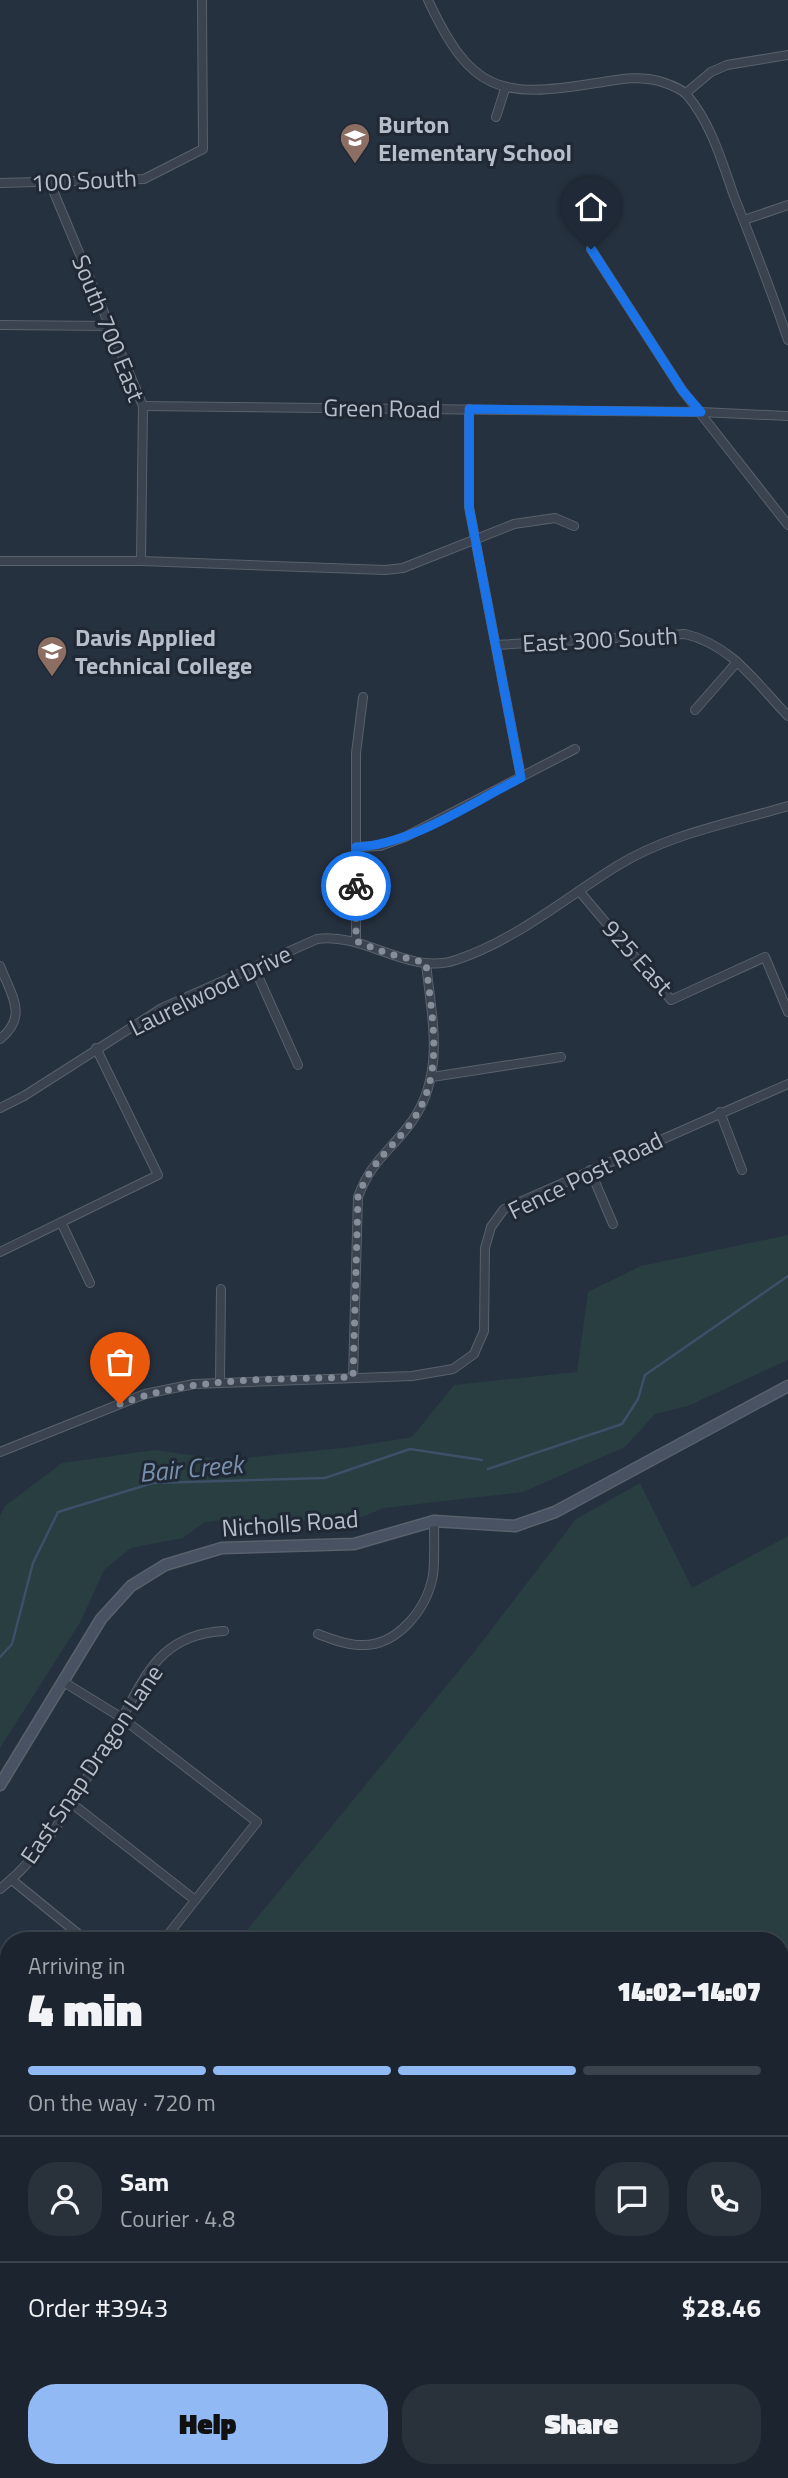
<!DOCTYPE html>
<html lang="en">
<head>
<meta charset="utf-8">
<style>
	:root { --surface:#1c252f; --page:#29313b; --text:#f1f3f6; --muted:#a0a5aa; --line:#3a424b; --accent:#91baf4 }
	body { margin:0; font-family:"Titillium Web",sans-serif; background:var(--page); color:var(--text); height:100vh; display:flex; flex-direction:column; font-size:26px; white-space:nowrap }
	* { box-sizing:border-box; margin:0 }
	p { font-size:23px; color:var(--muted) }
	.icon { flex:none; width:38px; height:38px; fill:none; stroke:currentColor; stroke-width:2; stroke-linecap:round; stroke-linejoin:round }
	.map { position:relative; flex:1; overflow:hidden }
	.drawer { position:absolute; left:0px; top:1932px; width:789px; height:546px; display:flex; flex-direction:column; background:var(--surface); border-radius:28px 28px 0 0; box-shadow:0 2px 5px #0004,0 0 0 2px var(--line) }
	.drawer>* { flex:none }
	.pin { position:absolute; display:grid; place-items:center; width:60px; height:60px; color:#fff; margin:-72px -30px; border-radius:50% 50% 50% 0; rotate:-45deg; box-shadow:0 0 7px #0007 }
	.pin .icon { rotate:45deg }
	.courier { position:absolute; display:grid; place-items:center; width:70px; height:70px; margin:-35px; border:5px solid #1a73e8; border-radius:50%; background:#fff; color:#222; box-shadow:0 2px 9px #0007 }
	.head em { font-style:normal; font-weight:800 }
	.head div { display:flex; flex-direction:column-reverse }
	.head { display:flex; align-items:center; justify-content:space-between; height:119px; padding:0 28px }
	h1 { font-size:46px; font-weight:800; line-height:52px }
	.bar { display:grid; grid-template-columns:repeat(4,1fr); gap:10px 7px; align-content:center; height:84px; padding:0 28px }
	.bar i { height:9px; border-radius:5px; background:var(--line) }
	.bar .on { background:var(--accent) }
	.bar p { grid-column:span 4 }
	.line { display:flex; align-items:center; gap:18px; padding:0 28px; border-top:2px solid var(--line) }
	.line div { flex:1 }
	.round { display:grid; place-items:center; flex:none; width:74px; height:74px; border-radius:28px; background:var(--page) }
	.action { display:flex; gap:14px; margin-top:auto; padding:14px 28px }
	.action a { flex:1; height:80px; border-radius:28px; background:var(--accent); color:#111; font-size:28px; font-weight:800; line-height:80px; text-align:center }
	.action a+a { background:var(--page); color:var(--text) }
	.map>svg:first-child { display:block }
	.green { fill:#283e40 }
	.water { fill:#3c5067 }
	.lines { fill:none; stroke-linecap:round; stroke-linejoin:round }
	.stream { stroke:#3c5067; stroke-width:2.5 }
	.street-casing { stroke:#58616c; stroke-width:10 }
	.secondary-casing { stroke:#58616c; stroke-width:13 }
	.street { stroke:#3a434f; stroke-width:8 }
	.secondary { stroke:#485262; stroke-width:10 }
	.done { stroke:#848d99; stroke-width:7; stroke-dasharray:0 12.6 }
	.route { stroke:#1a73e8; stroke-width:9 }
	.labels { text-anchor:middle; dominant-baseline:central; stroke-width:6; stroke-linejoin:round; paint-order:stroke }
	.poi-label { font-size:24px; font-weight:bold; fill:#b6bec9; stroke:#1f2834; text-anchor:start }
	.street-label { font-size:24px; fill:#b6bec9; stroke:#1f2834 }
	.water-label { font-size:26px; font-style:italic; fill:#7890ab; stroke:#1f2834 }
</style>
</head>
<body>
<div class="map">
<svg width="788" height="2478" viewBox="0 0 788 2478">
	<rect width="100%" height="100%" fill="#26313f"/>
	<!-- green -->
	<g class="green">
		<polygon points="788,1235 788,1360 688,1406 655,1414 625,1447 523,1492 384,1508 351,1521 232,1519 205,1522 183,1538 131,1548 104,1570 81,1621 0,1748 0,1516 5,1506 62,1463 155,1450 225,1460 351,1447 412,1437 454,1385 577,1372 588,1292 641,1266"/>
		<polygon points="640,1483 692,1588 788,1536 788,2478 210,2478 202,2469 780,2469 780,1941 238,1941 478,1647 576,1519"/>
	</g>
	<!-- water -->
	<polygon class="water" points="480,2469 520,2469 513,2478 481,2478"/>
	<g class="lines">
		<!-- stream -->
		<g class="stream">
			<polyline points="488,1469 622,1424 638,1399 645,1375 788,1276"/>
			<polyline points="0,1657 12,1644 33,1563 58,1512 153,1483 325,1478 410,1449 482,1460"/>
		</g>
		<!-- street casing -->
		<g class="street-casing">
			<g id="street">
				<path d="M428,0C471,92 499,99 596,83C617,80 638,75 659,81C668,84 681,88 687,95C711,123 722,162 734,196C753,244 772,292 788,340"/>
				<polyline points="686,93 711,72 727,65 788,55"/>
				<polyline points="496,117 505,89"/>
				<polyline points="0,183 144,179 203,149 202,0"/>
				<polyline points="50,183 143,406 141,561"/>
				<polyline points="744,220 788,205"/>
				<polyline points="591,249 682,390 788,525"/>
				<polyline points="0,325 110,326"/>
				<polyline points="143,406 701,412 788,416"/>
				<polyline points="469,409 469,507 521,777"/>
				<polyline points="0,561 141,561 385,570 403,568 514,524 555,518 574,526"/>
				<path d="M496,645L685,634C732,645 756,683 788,716"/>
				<polyline points="695,710 737,662"/>
				<polyline points="356,847 380,846 405,837 575,749"/>
				<polyline points="580,892 671,1000 765,957 788,1012"/>
				<polyline points="356,941 356,753 363,697"/>
				<path d="M0,966C11,995 29,1016 0,1039"/>
				<polyline points="254,967 298,1065"/>
				<polyline points="432,1077 561,1057"/>
				<path d="M0,1108L24,1096L162,1008L317,939C365,932 409,976 456,960C516,940 565,898 617,866C668,834 731,823 788,806"/>
				<polyline points="720,1112 742,1170"/>
				<polyline points="590,1170 613,1224"/>
				<polyline points="61,1222 90,1283"/>
				<polyline points="0,1252 158,1175 96,1048"/>
				<path d="M353,1377L358,1197C370,1164 386,1154 407,1128C447,1079 432,1020 426,963"/>
				<polyline points="220,1382 221,1289"/>
				<polyline points="0,1452 145,1394 194,1384 412,1376 453,1369 474,1354 484,1331 485,1248 491,1227 504,1209 788,1084"/>
				<path d="M318,1634C332,1639 346,1645 360,1645C397,1647 427,1609 433,1575C435,1558 434,1539 434,1521"/>
				<polyline points="62,1681 122,1718 257,1822 163,1941"/>
				<polyline points="70,1802 195,1900"/>
				<polyline points="12,1880 87,1941"/>
				<path d="M0,1889C53,1847 86,1777 121,1720C134,1697 145,1671 165,1653C182,1638 203,1632 224,1631"/>
				<polyline points="0,1996 9,2003"/>
				<polyline points="0,2143 9,2133"/>
				<polyline points="0,2403 9,2412"/>
				<polyline points="0,2476 9,2465"/>
			</g>
		</g>
		<!-- secondary casing -->
		<g class="secondary-casing">
			<g id="secondary">
				<polyline points="0,1785 101,1619 131,1586 165,1565 222,1548 354,1544 434,1521 515,1526 555,1512 788,1386"/>
				<polyline points="0,2285 9,2295"/>
				<polyline points="168,2469 176,2478"/>
			</g>
		</g>
		<!-- street -->
		<use href="#street" class="street"/>
		<!-- secondary -->
		<use href="#secondary" class="secondary"/>
	</g>
	<g class="lines">
		<!-- done -->
		<path class="done" d="M120,1404C194,1376 274,1380 353,1377L358,1197C370,1164 386,1154 407,1128C447,1079 432,1021 426,963L386,953L356,941V886"/>
		<!-- route -->
		<path class="route" d="M356,886V847C411,845 471,803 521,778L469,507V409L701,412L682,390L591,249"/>
	</g>
	<!-- icons -->
	<defs>
		<g id="school-pin" transform="scale(1.575)"><path d="M0 17L-7.5 6A9.5 9.5 0 1 1 7.5 6Z" fill="#8d6e63" stroke="#1f2834"/><path d="M0-5L7-2L0 1L-7-2ZM-4 1L0 2.5L4 1V4Q0 6-4 4Z" fill="#fff"/></g>
		<g id="university-pin" transform="scale(1.575)"><path d="M0 17L-7.5 6A9.5 9.5 0 1 1 7.5 6Z" fill="#8d6e63" stroke="#1f2834"/><path d="M0-5L7-2L0 1L-7-2ZM-4 1L0 2.5L4 1V4Q0 6-4 4Z" fill="#fff"/></g>
	</defs>
	<g fill-rule="evenodd">
		<use href="#school-pin" x="355" y="138"/>
		<use href="#university-pin" x="52" y="651"/>
	</g>
	<g class="labels">
		<!-- poi labels -->
		<g class="poi-label">
			<text x="378" y="124">Burton<tspan x="378" dy="28">Elementary School</tspan></text>
			<text x="75" y="637">Davis Applied<tspan x="75" dy="28">Technical College</tspan></text>
		</g>
		<!-- street labels -->
		<g class="street-label">
			<text transform="translate(84 180) rotate(-3)">100 South</text>
			<text transform="translate(109 328) rotate(68)">South 700 East</text>
			<text transform="translate(382 408) rotate(1)">Green Road</text>
			<text transform="translate(600 639) rotate(-3)">East 300 South</text>
			<text transform="translate(638 957) rotate(48)">925 East</text>
			<text transform="translate(210 990) rotate(-26)">Laurelwood Drive</text>
			<text transform="translate(585 1175) rotate(-26)">Fence Post Road</text>
			<text transform="translate(290 1523) rotate(-4)">Nicholls Road</text>
			<text transform="translate(91 1764) rotate(-56)">East Snap Dragon Lane</text>
		</g>
		<!-- water labels -->
		<g class="water-label">
			<text transform="translate(191 1468) rotate(-5)">Bair Creek</text>
		</g>
	</g>
</svg>
<div class="pin" style="left:120px;top:1404px;background:#ea580c"><svg class="icon" aria-label="bag" viewBox="0 0 24 24"><path d="M5 8h14l-1 12H6zM9 8a3 3 0 0 1 6 0"/></svg></div>
<div class="pin" style="left:591px;top:249px;background:#1f2937"><svg class="icon" aria-label="home" viewBox="0 0 24 24"><path d="M3 11l9-7 9 7M6 9v11h12V9"/></svg></div>
<div class="courier" style="left:356px;top:886px"><svg class="icon" aria-label="bike" viewBox="0 0 24 24"><circle cx="6" cy="16" r="4"/><circle cx="18" cy="16" r="4"/><path d="M6 16l4-8h5l3 8M10 8l3 8H6M13 5h3"/></svg></div>
<section class="drawer">
<div class="head"><div><h1>4 min</h1><p>Arriving in</p></div><em>14:02–14:07</em></div>
<div class="bar"><i class="on"></i><i class="on"></i><i class="on"></i><i></i><p>On the way · 720 m</p></div>
<div class="line" style="height:126px"><a class="round"><svg class="icon" aria-label="person" viewBox="0 0 24 24"><circle cx="12" cy="8" r="4"/><path d="M4 21q1-7 8-7t8 7"/></svg></a><div><b>Sam</b><p>Courier · 4.8</p></div><a class="round"><svg class="icon" aria-label="chat" viewBox="0 0 24 24"><path d="M4 5h16v11H9l-5 4z"/></svg></a><a class="round"><svg class="icon" aria-label="phone" viewBox="0 0 24 24"><path d="M5 4h4l2 5-3 2q2 4 5 5l2-3 5 2v4C11 20 4 13 5 4z"/></svg></a></div>
<div class="line" style="height:91px"><div>Order #3943</div><b>$28.46</b></div>
<div class="action"><a>Help</a><a>Share</a></div>
</section>
</div>
</body>
</html>
